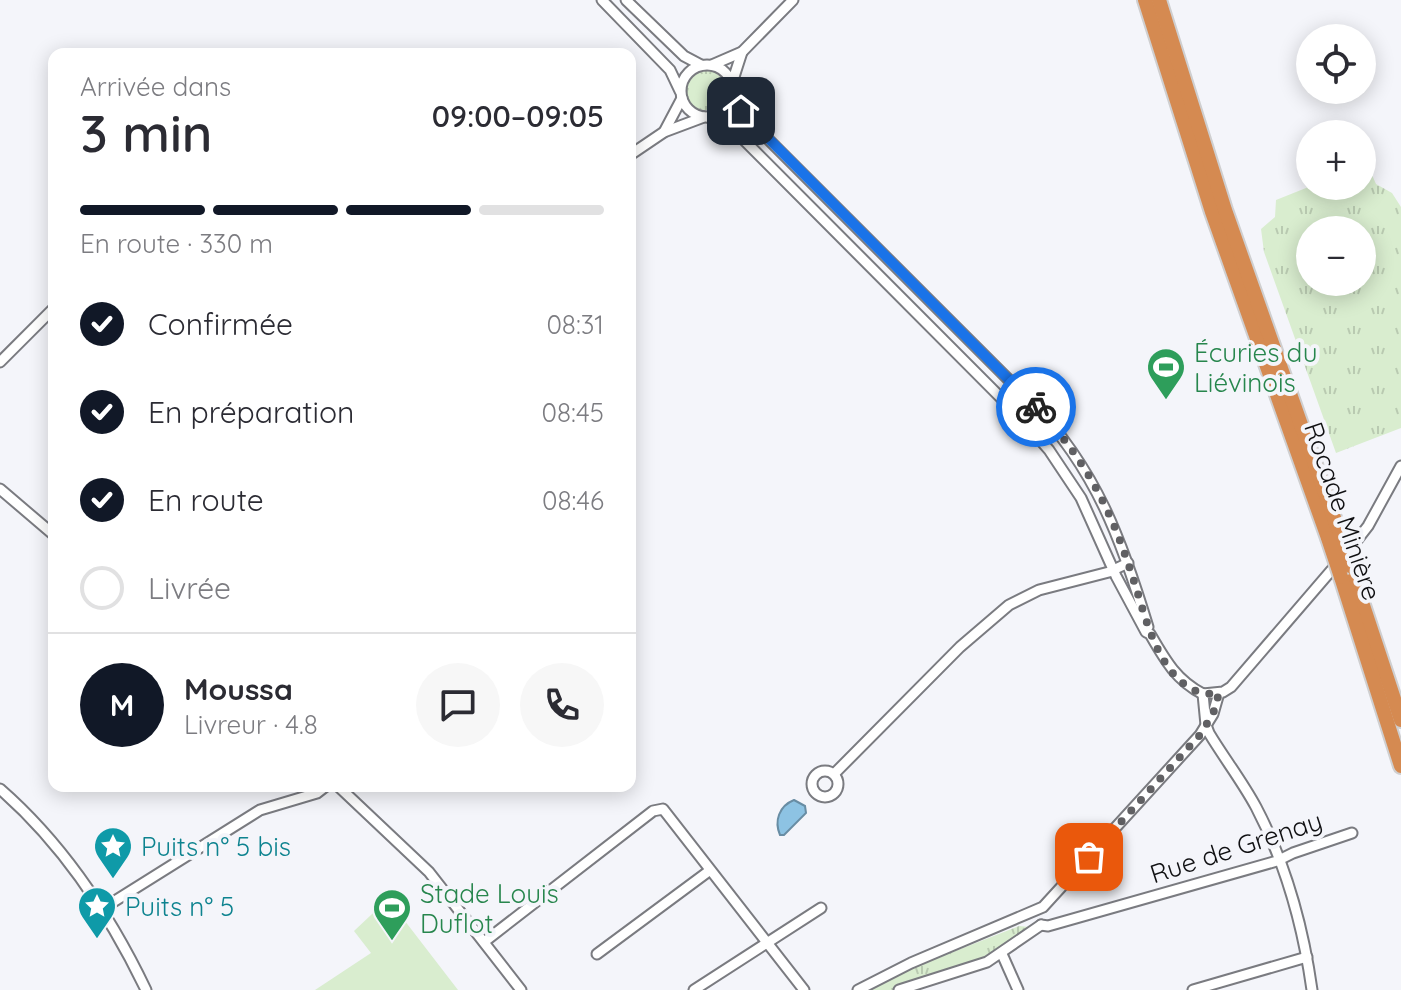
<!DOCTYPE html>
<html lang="fr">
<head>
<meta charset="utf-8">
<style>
	:root { --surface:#fff; --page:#f7f7f7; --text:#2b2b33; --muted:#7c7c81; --line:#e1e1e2; --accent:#111827 }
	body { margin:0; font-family:Quicksand,sans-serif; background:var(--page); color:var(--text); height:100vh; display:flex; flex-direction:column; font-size:30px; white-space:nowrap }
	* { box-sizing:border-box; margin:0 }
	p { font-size:26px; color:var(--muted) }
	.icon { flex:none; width:44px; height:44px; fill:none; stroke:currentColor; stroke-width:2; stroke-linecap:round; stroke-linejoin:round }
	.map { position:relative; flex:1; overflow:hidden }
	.side { position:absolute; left:48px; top:48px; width:588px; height:744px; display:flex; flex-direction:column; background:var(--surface); border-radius:16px; box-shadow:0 4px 20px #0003 }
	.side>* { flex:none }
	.buttons { position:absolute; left:1296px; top:24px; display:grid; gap:16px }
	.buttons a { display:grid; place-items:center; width:80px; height:80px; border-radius:50%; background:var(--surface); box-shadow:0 4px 20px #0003; font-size:40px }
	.pin { position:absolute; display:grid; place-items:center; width:68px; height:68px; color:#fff; margin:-34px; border-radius:16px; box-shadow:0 4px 12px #0006 }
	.courier { position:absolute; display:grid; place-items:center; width:80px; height:80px; margin:-40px; border:6px solid #1a73e8; border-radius:50%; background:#fff; color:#222; box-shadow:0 2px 10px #0007 }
	.head em { font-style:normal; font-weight:600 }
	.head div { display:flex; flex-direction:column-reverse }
	.head { display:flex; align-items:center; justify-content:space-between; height:136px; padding:0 32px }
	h1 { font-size:52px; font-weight:600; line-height:60px }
	.bar { display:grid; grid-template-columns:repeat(4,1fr); gap:12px 8px; align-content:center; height:96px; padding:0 32px }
	.bar i { height:10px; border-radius:6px; background:var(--line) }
	.bar .selected { background:var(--accent) }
	.bar p { grid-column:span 4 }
	.line { display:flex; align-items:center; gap:20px; padding:0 32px; border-top:2px solid var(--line) }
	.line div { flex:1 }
	.round { display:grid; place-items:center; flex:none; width:84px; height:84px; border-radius:42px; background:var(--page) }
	ol { padding:0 32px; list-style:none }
	li { display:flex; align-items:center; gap:24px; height:88px }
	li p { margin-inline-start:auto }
	li .icon { padding:8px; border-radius:50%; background:var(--accent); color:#fff; stroke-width:4 }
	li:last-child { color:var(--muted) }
	li i { width:44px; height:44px; border:4px solid var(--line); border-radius:50% }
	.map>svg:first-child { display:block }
	.grass { fill:url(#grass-tufts); fill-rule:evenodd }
	.garden { fill:#d9edcf }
	.water { fill:#8dc3e3; stroke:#688da4; stroke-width:2 }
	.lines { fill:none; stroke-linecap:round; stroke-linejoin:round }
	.minor-casing { stroke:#7a7b80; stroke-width:13 }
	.highway-casing { stroke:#cfcfd0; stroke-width:18 }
	.minor { stroke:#fff; stroke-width:9 }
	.highway { stroke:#d58a51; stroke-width:14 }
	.highway-bridge-casing { stroke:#cfcfd0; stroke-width:18; stroke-linecap:butt }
	.highway-bridge { stroke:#d58a51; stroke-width:14 }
	.done { stroke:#606063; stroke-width:8; stroke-dasharray:0 14.4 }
	.route { stroke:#1a73e8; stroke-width:10 }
	.labels { text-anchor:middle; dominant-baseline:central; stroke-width:8; stroke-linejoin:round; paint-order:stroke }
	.leisure-label { font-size:26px; fill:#27864d; stroke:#f4f5fa; text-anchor:start }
	.street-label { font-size:26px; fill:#101012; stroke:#f4f5fa }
	.culture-label { font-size:26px; fill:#0d838f; stroke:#f4f5fa; text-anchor:start }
</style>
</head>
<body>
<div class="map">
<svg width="1401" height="990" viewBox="0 0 1401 990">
	<defs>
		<pattern id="grass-tufts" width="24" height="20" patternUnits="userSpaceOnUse" patternTransform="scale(2)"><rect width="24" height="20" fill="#d9edcf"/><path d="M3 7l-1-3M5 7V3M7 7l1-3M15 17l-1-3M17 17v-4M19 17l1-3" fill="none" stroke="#b9cab1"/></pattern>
	</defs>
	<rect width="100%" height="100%" fill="#f4f5fa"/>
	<!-- grass -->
	<g class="grass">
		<circle cx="705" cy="90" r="20"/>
		<path d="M1365,159L1376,184L1392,193L1401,207V428L1336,453L1264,252L1261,229L1275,217L1276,200L1311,186H1362V160ZM1310,230H1362V282H1310Z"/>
		<polygon points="1019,926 1029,927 1032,931 987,960 893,990 870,990 917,966"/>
	</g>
	<!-- garden -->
	<polygon class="garden" points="388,899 458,990 315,990 371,953 354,931"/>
	<!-- water -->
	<path class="water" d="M794,800L805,806L806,813L784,835H780C774,821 779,806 794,800Z"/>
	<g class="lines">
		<!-- minor casing -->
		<g class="minor-casing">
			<g id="minor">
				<polyline points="602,0 670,70 680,91"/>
				<polyline points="626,0 684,56 701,65"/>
				<circle cx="707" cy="91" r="26"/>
				<polyline points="712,65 742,52 793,0"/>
				<polyline points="732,83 742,52"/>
				<path d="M732,98L760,131L1032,403C1096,469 1122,541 1148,627"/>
				<path d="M708,117L731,127L1020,417L1049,450L1081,498L1116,576L1146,632L1150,634C1165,660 1176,680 1203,694"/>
				<polyline points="664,132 682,98"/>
				<polyline points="630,155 664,132 704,117"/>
				<polyline points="0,362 54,308"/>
				<polyline points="0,489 54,535"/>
				<path d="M1203,694L1206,725L1209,733C1224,758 1242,781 1256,807C1286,864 1303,926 1312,990"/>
				<polyline points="1203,694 1223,692 1231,687 1354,544 1368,526 1401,466"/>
				<circle cx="825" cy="784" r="13"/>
				<polyline points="834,774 960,647 1009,605 1039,590 1109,572 1128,563"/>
				<polyline points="338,786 429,872 521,990"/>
				<path d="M0,789C63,844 110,915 146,990"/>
				<polyline points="102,909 260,810 317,793 326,786"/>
				<polyline points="1041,925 1048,926 1277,861 1293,853 1352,833"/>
				<polyline points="484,942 653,811 663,809 804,990"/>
				<polyline points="597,954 709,871"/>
				<polyline points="1002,954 1018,990"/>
				<polyline points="694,990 821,908"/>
				<polyline points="858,990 911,963 1043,907 1200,735 1213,714 1219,693"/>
				<polyline points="899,990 987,962 1041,925"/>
				<polyline points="1193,990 1307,957"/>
			</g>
		</g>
		<!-- highway casing -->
		<g class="highway-casing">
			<g id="highway">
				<polyline points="1145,0 1212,212 1328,538"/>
				<polyline points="1159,0 1225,210 1339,532"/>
				<polyline points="1350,566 1401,720"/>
				<polyline points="1341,577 1401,766"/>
			</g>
		</g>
		<!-- minor -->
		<use href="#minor" class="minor"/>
		<!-- highway -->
		<use href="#highway" class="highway"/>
		<!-- highway-bridge casing -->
		<g class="highway-bridge-casing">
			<g id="highway-bridge">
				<polyline points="1339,532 1350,566"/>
				<polyline points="1328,538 1341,577"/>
			</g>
		</g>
		<!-- highway-bridge -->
		<use href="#highway-bridge" class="highway-bridge"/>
	</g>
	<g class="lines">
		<!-- done -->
		<path class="done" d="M1036,407C1066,438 1090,473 1108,512C1118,533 1125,554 1132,575C1145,613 1157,679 1201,693C1206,695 1213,693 1219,693L1213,714L1200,735L1089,857"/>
		<!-- route -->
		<polyline class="route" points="741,111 1036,407"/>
	</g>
	<!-- icons -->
	<defs>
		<g id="stadium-pin" transform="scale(2)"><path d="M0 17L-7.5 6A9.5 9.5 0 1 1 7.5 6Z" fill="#2e9e5b" stroke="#f4f5fa"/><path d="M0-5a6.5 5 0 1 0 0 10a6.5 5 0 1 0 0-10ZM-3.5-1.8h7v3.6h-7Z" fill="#fff"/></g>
		<g id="sight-pin" transform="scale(2)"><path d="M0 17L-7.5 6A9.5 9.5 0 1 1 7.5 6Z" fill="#0f9aa8" stroke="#f4f5fa"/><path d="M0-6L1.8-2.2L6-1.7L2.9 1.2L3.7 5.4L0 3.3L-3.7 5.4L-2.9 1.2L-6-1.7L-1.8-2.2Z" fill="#fff"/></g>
	</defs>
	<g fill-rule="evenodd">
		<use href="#stadium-pin" x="1166" y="367"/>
		<use href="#sight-pin" x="113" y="846"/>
		<use href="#sight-pin" x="97" y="906"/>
		<use href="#stadium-pin" x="392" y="908"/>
	</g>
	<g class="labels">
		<!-- leisure labels -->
		<g class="leisure-label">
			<text x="1194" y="352">Écuries du<tspan x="1194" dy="30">Liévinois</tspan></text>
			<text x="420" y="893">Stade Louis<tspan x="420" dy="30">Duflot</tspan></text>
		</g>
		<!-- street labels -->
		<g class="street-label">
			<text transform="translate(1343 511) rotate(71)">Rocade Minière</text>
			<text transform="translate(1236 847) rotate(-18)">Rue de Grenay</text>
		</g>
		<!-- culture labels -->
		<g class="culture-label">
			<text x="141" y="846">Puits n° 5 bis</text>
			<text x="125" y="906">Puits n° 5</text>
		</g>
	</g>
</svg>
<div class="buttons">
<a><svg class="icon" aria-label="locate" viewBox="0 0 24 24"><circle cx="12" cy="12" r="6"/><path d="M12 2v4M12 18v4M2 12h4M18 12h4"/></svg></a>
<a>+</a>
<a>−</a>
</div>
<div class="pin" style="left:1089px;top:857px;background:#ea580c"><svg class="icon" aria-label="bag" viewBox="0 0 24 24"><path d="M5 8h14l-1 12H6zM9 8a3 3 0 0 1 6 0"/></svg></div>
<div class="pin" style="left:741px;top:111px;background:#1f2937"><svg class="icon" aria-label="home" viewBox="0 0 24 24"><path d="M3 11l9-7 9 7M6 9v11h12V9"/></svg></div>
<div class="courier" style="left:1036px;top:407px"><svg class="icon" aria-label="bike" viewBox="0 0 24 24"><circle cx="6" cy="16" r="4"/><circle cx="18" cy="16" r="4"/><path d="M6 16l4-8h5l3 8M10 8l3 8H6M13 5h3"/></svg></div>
<section class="side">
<div class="head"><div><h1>3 min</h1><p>Arrivée dans</p></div><em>09:00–09:05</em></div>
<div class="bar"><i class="selected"></i><i class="selected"></i><i class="selected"></i><i></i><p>En route · 330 m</p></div>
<ol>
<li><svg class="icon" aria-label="check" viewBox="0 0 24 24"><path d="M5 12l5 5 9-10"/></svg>Confirmée<p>08:31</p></li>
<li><svg class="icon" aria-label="check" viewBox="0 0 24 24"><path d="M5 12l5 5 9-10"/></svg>En préparation<p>08:45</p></li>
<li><svg class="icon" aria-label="check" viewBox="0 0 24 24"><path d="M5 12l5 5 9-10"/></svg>En route<p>08:46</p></li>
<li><i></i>Livrée</li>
</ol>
<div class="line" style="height:144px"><b class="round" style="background:var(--accent);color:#fff">M</b><div><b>Moussa</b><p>Livreur · 4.8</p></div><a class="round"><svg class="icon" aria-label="chat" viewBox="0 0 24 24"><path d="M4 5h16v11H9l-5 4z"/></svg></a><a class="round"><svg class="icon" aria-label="phone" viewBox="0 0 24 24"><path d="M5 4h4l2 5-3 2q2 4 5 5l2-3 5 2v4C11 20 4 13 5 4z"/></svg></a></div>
</section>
</div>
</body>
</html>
